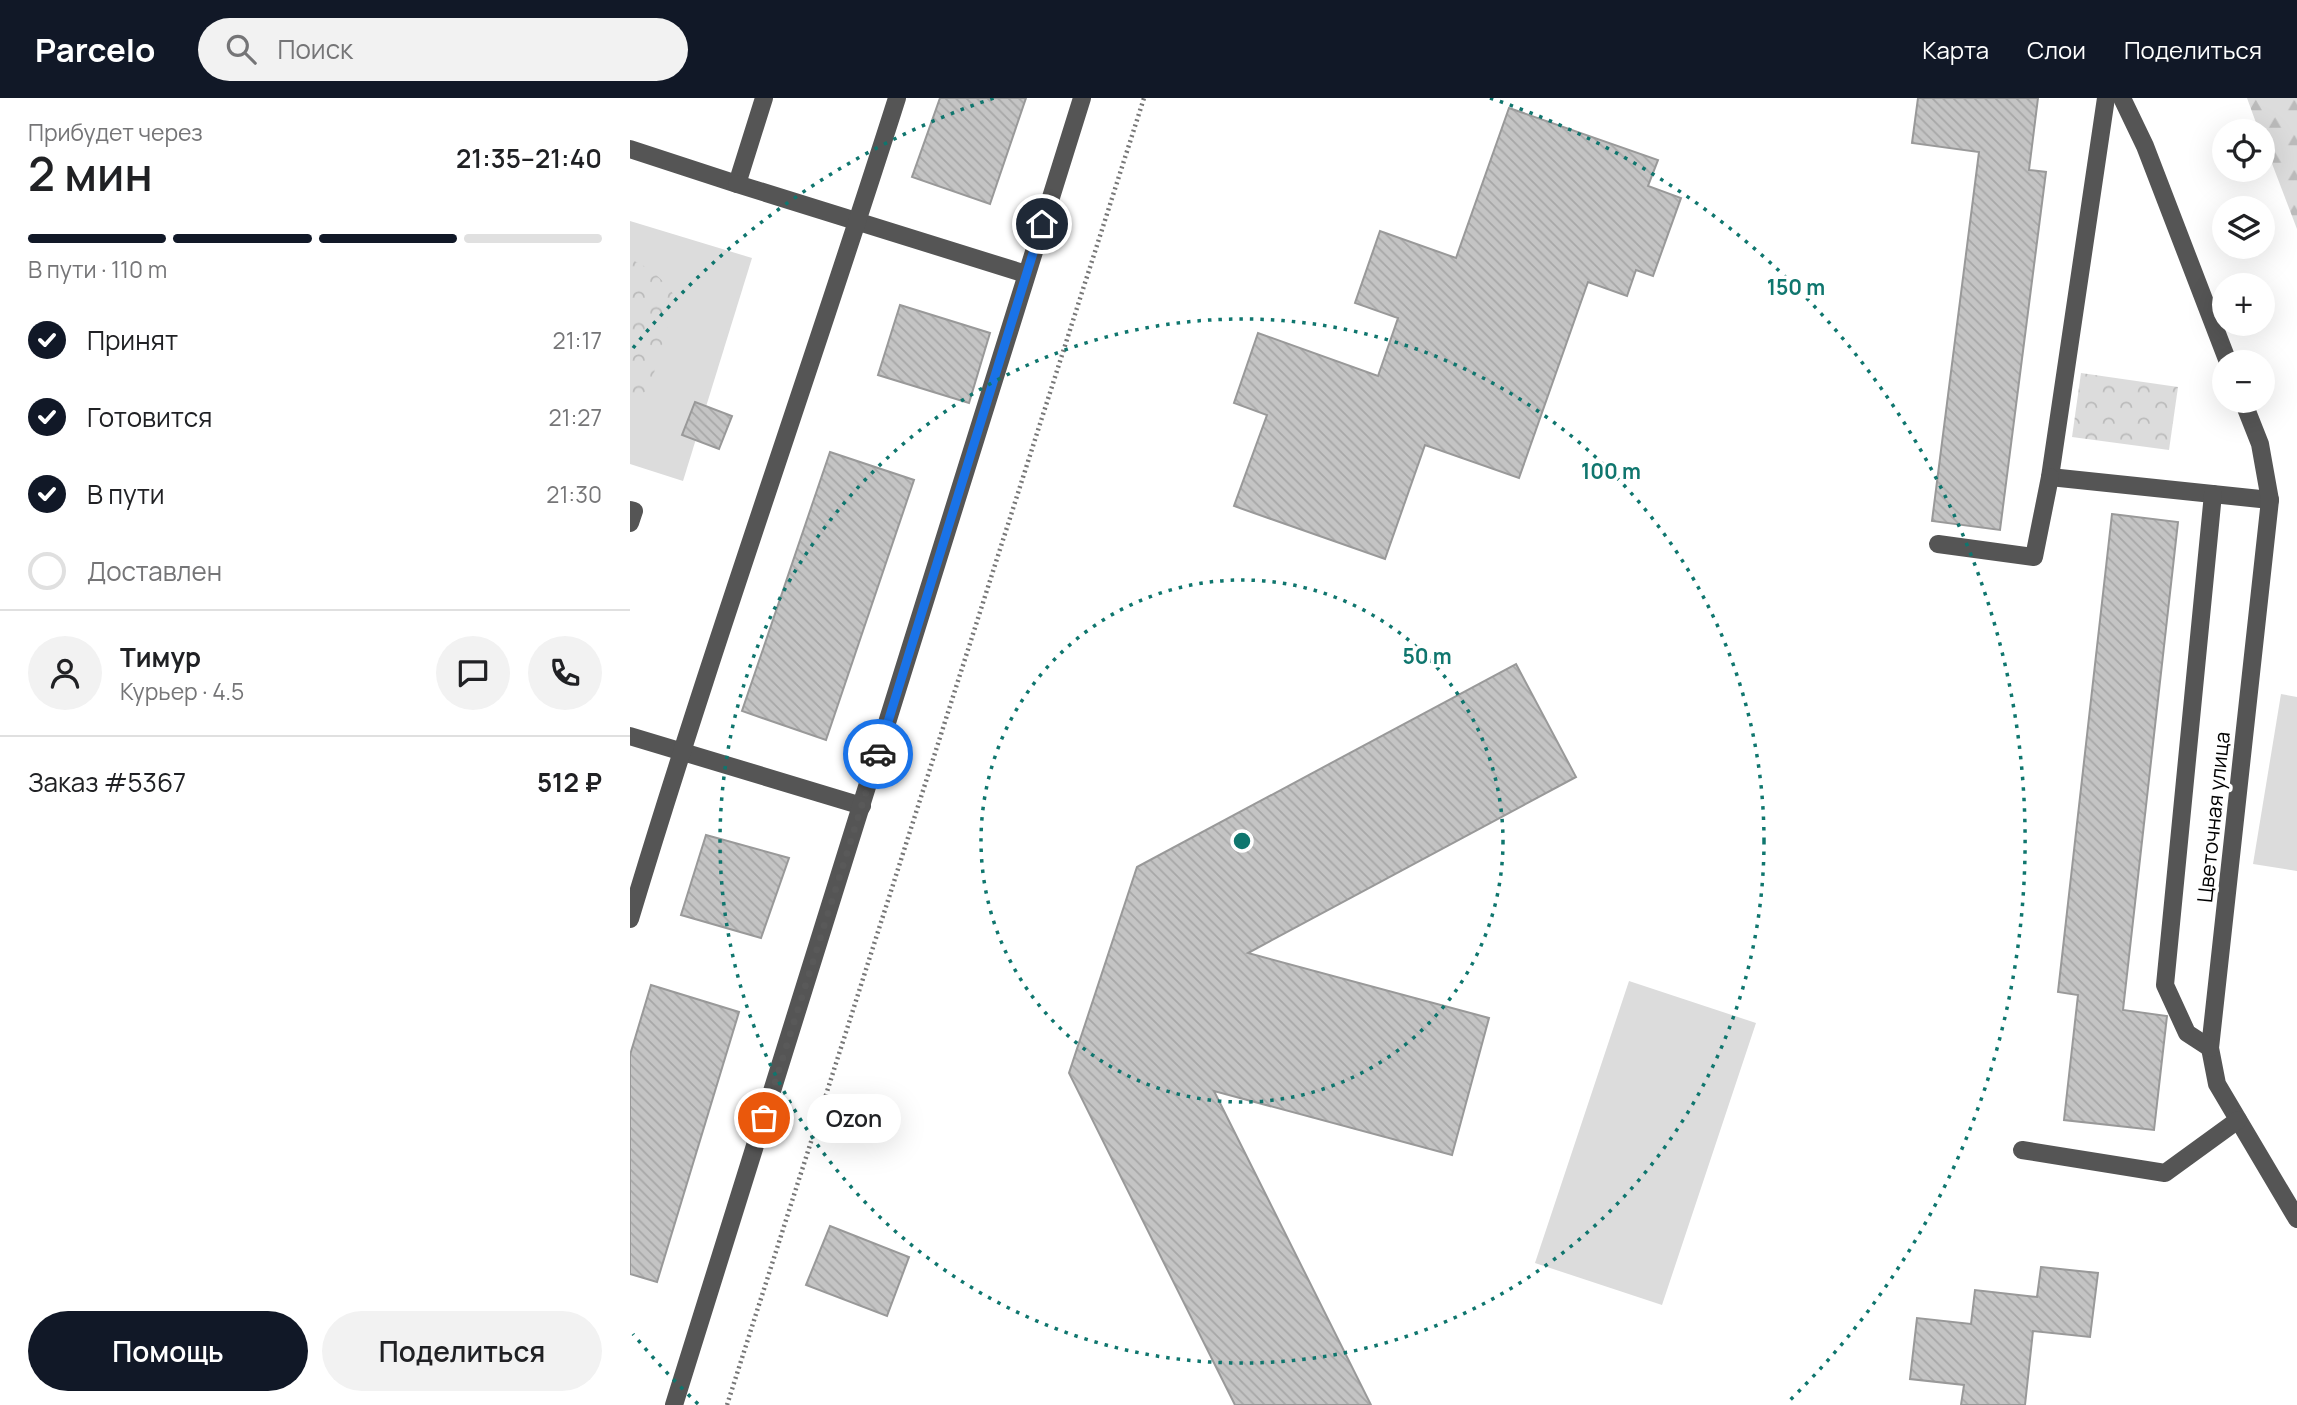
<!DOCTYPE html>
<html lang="ru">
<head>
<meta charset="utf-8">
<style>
	:root { --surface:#fff; --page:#f2f2f2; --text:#202124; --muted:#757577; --line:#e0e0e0; --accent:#111827 }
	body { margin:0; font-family:Manrope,sans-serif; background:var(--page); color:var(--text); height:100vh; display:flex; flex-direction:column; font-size:26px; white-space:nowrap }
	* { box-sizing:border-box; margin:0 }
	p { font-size:23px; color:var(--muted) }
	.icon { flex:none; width:38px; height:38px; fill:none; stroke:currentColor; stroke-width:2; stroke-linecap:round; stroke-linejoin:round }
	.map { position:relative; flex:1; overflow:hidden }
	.sheet { display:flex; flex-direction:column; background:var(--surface); width:630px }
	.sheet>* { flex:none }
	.fabs { position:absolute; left:1582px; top:21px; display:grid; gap:14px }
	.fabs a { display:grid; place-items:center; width:63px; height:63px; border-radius:50%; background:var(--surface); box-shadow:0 7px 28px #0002; font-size:35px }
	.pin { position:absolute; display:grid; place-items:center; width:60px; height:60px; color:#fff; margin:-30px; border:4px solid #fff; border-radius:50%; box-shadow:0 2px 7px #0007 }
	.courier { position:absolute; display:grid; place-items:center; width:70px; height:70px; margin:-35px; border:5px solid #1a73e8; border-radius:50%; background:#fff; color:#222; box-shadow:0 2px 9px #0007 }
	.bubble { position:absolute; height:49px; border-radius:24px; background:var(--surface); box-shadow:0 7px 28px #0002; font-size:23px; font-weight:600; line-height:49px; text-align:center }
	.summary em { font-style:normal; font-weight:600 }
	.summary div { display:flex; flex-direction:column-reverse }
	.summary { display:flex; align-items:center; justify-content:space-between; height:119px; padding:0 28px }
	h1 { font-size:46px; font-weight:600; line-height:52px }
	.bar { display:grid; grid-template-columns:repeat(4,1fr); gap:10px 7px; align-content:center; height:84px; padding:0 28px }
	.bar i { height:9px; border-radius:5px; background:var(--line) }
	.bar .current { background:var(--accent) }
	.bar p { grid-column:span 4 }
	.line { display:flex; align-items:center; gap:18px; padding:0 28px; border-top:2px solid var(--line) }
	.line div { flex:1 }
	.round { display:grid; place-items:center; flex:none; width:74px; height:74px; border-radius:37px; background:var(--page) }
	ol { padding:0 28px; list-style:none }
	li { display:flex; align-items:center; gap:21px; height:77px }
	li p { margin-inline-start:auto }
	li .icon { padding:7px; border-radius:50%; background:var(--accent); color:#fff; stroke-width:4 }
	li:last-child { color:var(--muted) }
	li i { width:38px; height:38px; border:4px solid var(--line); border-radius:50% }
	.primary-button { display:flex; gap:14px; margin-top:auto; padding:14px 28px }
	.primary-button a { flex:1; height:80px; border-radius:42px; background:var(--accent); color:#fff; font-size:28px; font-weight:600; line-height:80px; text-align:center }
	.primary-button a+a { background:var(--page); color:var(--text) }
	header { display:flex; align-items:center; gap:42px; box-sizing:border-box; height:98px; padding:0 35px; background:var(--accent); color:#fff }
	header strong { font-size:33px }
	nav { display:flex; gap:38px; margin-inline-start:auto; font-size:24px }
	.search { width:490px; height:63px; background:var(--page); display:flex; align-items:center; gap:18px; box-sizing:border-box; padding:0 24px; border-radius:38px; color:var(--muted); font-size:26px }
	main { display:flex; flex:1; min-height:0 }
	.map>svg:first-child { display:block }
	.grass { fill:#dcdcdc }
	.forest { fill:url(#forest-firs) }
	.park { fill:url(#park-crowns) }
	.building { fill:url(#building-back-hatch); stroke:#999; stroke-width:2 }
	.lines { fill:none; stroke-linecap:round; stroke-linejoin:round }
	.path { stroke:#777; stroke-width:4.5; stroke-dasharray:2 3.5; stroke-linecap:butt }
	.minor { stroke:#555; stroke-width:18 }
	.done { stroke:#595959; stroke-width:7; stroke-dasharray:0 12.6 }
	.route { stroke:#1a73e8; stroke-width:9 }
	.ring { fill:none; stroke:#0f766e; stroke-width:3.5; stroke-dasharray:3.5 7 }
	.labels { text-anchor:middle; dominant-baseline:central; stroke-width:7; stroke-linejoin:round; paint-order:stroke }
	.street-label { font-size:21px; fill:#000; stroke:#fff }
	.centre { fill:#0f766e; stroke:#fff; stroke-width:3.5 }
	.ring-label { font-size:21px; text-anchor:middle; font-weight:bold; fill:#0f766e; stroke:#fff; stroke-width:7; stroke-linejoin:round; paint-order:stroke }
</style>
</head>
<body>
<header>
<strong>Parcelo</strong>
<div class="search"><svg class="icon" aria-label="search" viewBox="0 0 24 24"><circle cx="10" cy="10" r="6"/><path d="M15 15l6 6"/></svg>Поиск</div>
<nav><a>Карта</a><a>Слои</a><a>Поделиться</a></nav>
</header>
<main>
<section class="sheet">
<div class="summary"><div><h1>2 мин</h1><p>Прибудет через</p></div><em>21:35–21:40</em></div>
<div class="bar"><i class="current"></i><i class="current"></i><i class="current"></i><i></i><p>В пути · 110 m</p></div>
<ol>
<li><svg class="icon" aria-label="check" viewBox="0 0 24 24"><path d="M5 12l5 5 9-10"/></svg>Принят<p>21:17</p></li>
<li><svg class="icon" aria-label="check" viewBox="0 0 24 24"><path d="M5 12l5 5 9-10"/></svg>Готовится<p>21:27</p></li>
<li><svg class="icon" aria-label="check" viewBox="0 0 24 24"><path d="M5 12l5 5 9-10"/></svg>В пути<p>21:30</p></li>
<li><i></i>Доставлен</li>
</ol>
<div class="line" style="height:126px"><a class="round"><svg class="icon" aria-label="person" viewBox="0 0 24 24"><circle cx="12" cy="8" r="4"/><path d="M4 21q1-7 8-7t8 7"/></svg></a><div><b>Тимур</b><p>Курьер · 4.5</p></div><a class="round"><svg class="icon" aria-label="chat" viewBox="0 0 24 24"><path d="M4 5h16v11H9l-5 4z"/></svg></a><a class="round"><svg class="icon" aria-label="phone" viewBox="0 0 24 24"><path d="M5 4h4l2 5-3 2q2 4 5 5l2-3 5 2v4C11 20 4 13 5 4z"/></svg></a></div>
<div class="line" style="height:91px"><div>Заказ #5367</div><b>512 ₽</b></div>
<div class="primary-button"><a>Помощь</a><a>Поделиться</a></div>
</section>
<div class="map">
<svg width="1667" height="1307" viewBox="0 0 1667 1307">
	<defs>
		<pattern id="forest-firs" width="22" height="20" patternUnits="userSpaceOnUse" patternTransform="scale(1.75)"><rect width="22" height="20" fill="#dcdcdc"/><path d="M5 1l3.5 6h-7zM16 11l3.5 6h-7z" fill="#bbb"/></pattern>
		<pattern id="park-crowns" width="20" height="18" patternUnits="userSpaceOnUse" patternTransform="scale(1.75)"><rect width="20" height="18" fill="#dcdcdc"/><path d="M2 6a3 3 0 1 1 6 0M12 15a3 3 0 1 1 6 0" fill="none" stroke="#bbb"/></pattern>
		<pattern id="building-back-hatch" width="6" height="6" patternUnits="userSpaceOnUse" patternTransform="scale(1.75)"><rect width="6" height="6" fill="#c4c4c4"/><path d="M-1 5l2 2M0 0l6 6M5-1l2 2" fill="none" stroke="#a7a7a7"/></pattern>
	</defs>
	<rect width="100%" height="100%" fill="#fff"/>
	<!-- grass -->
	<g class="grass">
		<polygon points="0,123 122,160 53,383 0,366"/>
		<polygon points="1651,596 1667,599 1667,773 1623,766"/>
		<polygon points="999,883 1126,925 1032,1207 905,1165"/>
	</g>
	<!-- forest -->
	<polygon class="forest" points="1617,0 1667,0 1667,131 1633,42 1633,33 1629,33"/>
	<!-- park -->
	<g class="park">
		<path d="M0,161C21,170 33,181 46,200L19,292L0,301Z"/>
		<polygon points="1451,275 1548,289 1539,352 1442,339"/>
	</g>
	<!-- building -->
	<g class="building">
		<polygon points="310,0 396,0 360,106 282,79"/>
		<polygon points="1288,0 1408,0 1399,72 1416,74 1370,432 1302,423 1349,54 1282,45"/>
		<polygon points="879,10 1028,62 1018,88 1051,100 1023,178 1006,172 997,198 958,184 889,380 795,347 755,461 604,408 637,317 604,305 628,235 748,278 768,220 725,205 750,133 826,160"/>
		<polygon points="270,207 360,235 339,305 248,277"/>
		<polygon points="65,304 102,318 89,351 52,337"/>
		<polygon points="200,354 284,382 196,642 112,613"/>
		<polygon points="1482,416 1548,424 1493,912 1537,918 1524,1032 1434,1022 1448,897 1428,894"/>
		<polygon points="886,566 946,679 618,855 859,920 822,1057 584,993 741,1307 605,1307 439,975 507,769"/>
		<polygon points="76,737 159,760 131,840 51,817"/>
		<polygon points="21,887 109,914 27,1184 0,1176 0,957"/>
		<polygon points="200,1128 279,1159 257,1218 176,1187"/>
		<polygon points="1411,1169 1468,1175 1460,1239 1403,1233 1395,1307 1331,1307 1334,1287 1280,1281 1287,1220 1341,1226 1345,1192 1407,1199"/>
	</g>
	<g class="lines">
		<!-- path -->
		<polyline class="path" points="97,1307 514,0"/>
		<!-- minor -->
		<g class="minor">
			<polyline points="1476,0 1420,379 1640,402"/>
			<polyline points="1492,0 1515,48 1598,264"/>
			<polyline points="0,51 107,86 134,0"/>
			<polyline points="107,86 396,176"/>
			<polyline points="1613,303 1630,346 1640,402 1580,950 1587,986 1667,1121"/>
			<polyline points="0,412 4,413 0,425"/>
			<polyline points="1308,446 1404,459 1420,379"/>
			<polyline points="0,638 232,708"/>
			<path d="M0,821C83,545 180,274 267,0"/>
			<polyline points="1580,950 1557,935 1535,887 1583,396"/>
			<polyline points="1392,1052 1535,1075 1608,1022"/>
			<polyline points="44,1307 452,0"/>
		</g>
	</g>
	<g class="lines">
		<!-- done -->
		<polyline class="done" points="134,1020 248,656"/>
		<!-- route -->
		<polyline class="route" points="248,656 412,126"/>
	</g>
	<!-- distance rings -->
	<g class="ring">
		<circle cx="612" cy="743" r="261"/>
		<circle cx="612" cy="743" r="522"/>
		<path d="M68 1306A783 783 0 0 1 3 1236M3 250A783 783 0 0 1 364 0M860 0A783 783 0 0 1 1156 1306"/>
	</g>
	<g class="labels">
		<!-- street labels -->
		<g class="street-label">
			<text transform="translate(1583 719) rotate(-84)">Цветочная улица</text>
		</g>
	</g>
	<circle cx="612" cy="743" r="10" class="centre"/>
	<g class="ring-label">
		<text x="1166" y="197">150 m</text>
		<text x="981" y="381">100 m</text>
		<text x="797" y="566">50 m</text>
	</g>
</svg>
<div class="fabs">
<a><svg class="icon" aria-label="locate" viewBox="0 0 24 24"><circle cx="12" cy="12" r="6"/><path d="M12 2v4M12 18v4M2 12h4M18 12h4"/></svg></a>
<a><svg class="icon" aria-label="layers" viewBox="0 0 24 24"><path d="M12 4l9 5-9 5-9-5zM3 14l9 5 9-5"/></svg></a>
<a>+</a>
<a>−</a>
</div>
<div class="pin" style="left:134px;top:1020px;background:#ea580c"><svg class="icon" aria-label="bag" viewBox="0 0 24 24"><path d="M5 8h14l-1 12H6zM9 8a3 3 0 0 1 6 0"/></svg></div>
<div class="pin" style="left:412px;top:126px;background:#1f2937"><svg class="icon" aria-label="home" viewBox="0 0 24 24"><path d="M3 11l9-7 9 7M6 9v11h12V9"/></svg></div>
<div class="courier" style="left:248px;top:656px"><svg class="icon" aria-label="car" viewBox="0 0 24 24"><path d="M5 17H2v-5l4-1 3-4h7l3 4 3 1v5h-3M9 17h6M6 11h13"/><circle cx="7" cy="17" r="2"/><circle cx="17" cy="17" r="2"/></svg></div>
<div class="bubble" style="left:177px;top:996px;width:94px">Ozon</div>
</div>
</main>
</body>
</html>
